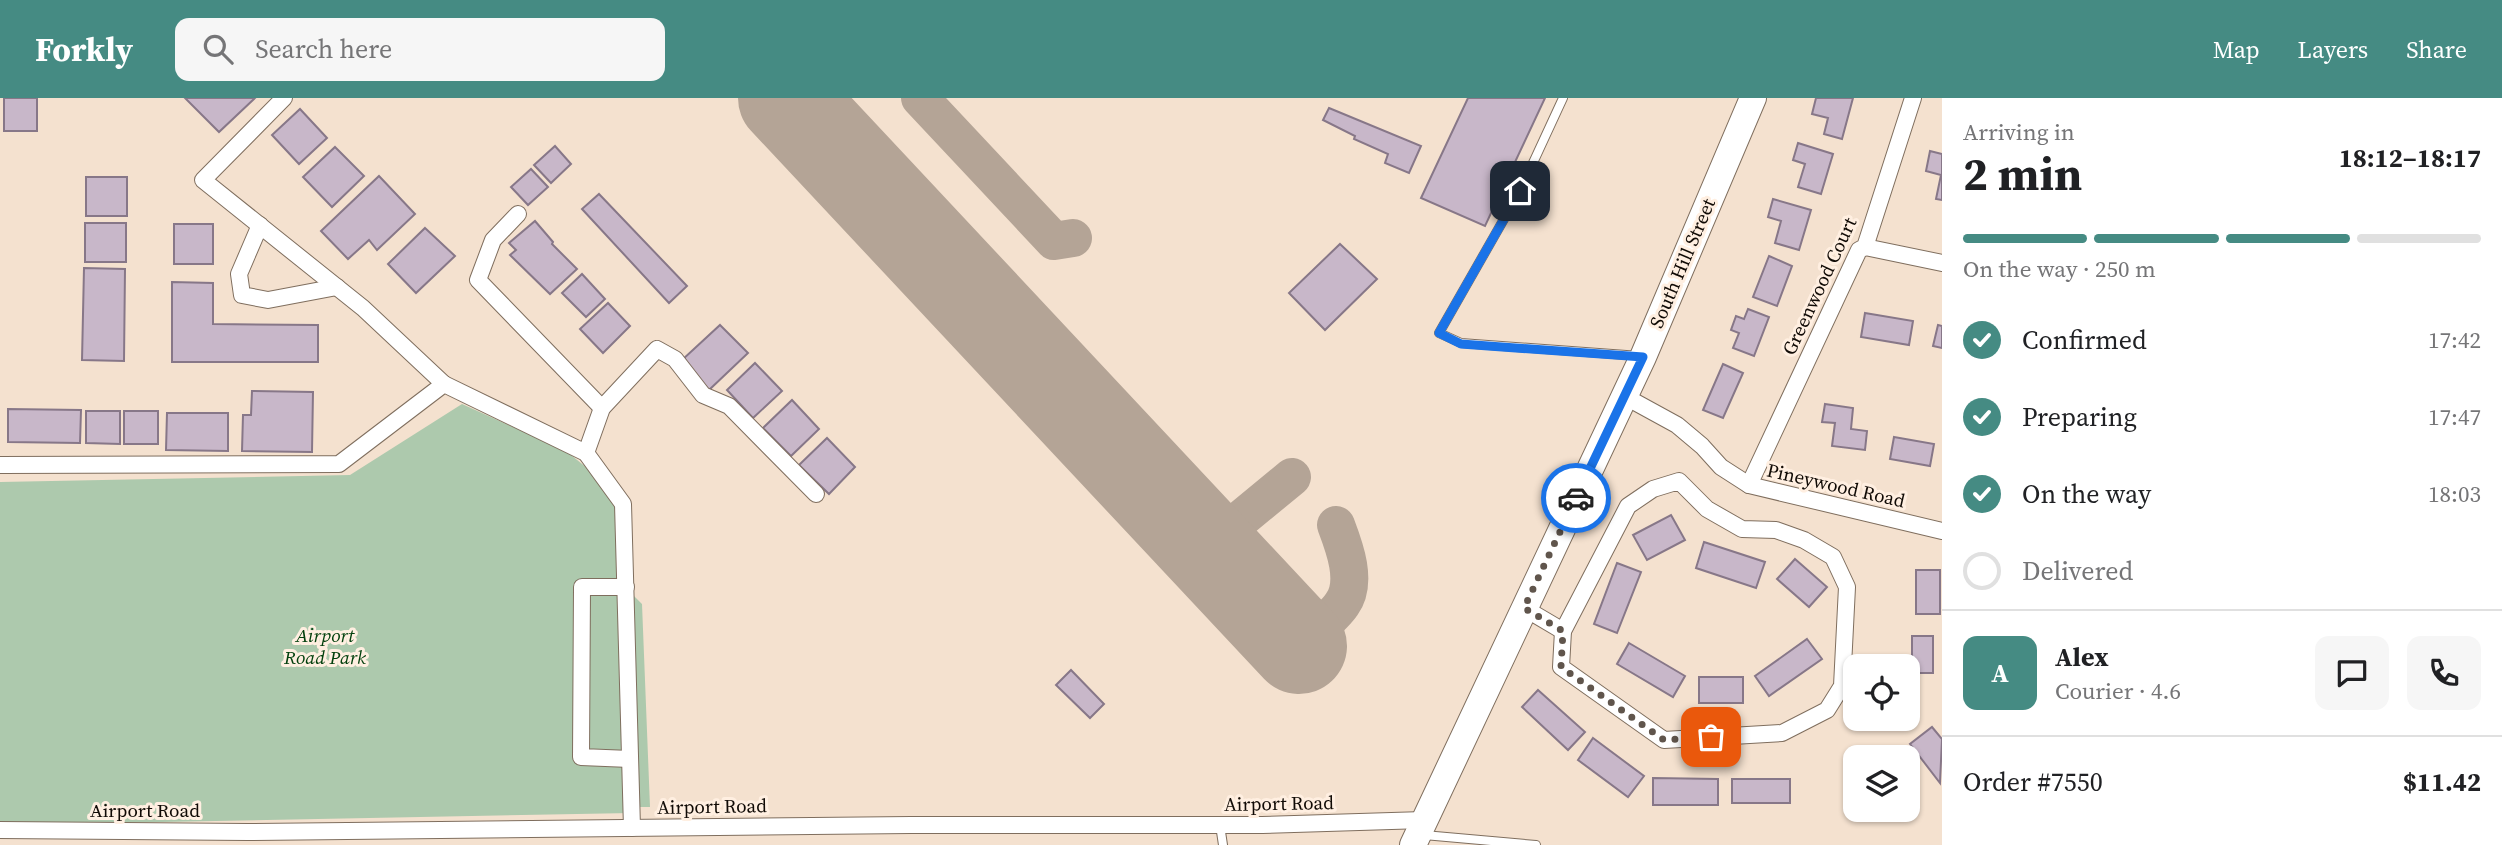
<!DOCTYPE html>
<html lang="en">
<head>
<meta charset="utf-8">
<style>
	:root { --surface:#fff; --page:#f6f6f6; --text:#202124; --muted:#757577; --line:#e0e0e0; --accent:#458b83 }
	body { margin:0; font-family:"Source Serif 4",serif; background:var(--page); color:var(--text); height:100vh; display:flex; flex-direction:column; font-size:26px; white-space:nowrap }
	* { box-sizing:border-box; margin:0 }
	p { font-size:23px; color:var(--muted) }
	.icon { flex:none; width:38px; height:38px; fill:none; stroke:currentColor; stroke-width:2; stroke-linecap:round; stroke-linejoin:round }
	.map { position:relative; flex:1; overflow:hidden }
	.details { display:flex; flex-direction:column; background:var(--surface); width:560px }
	.details>* { flex:none }
	.fabs { position:absolute; left:1843px; top:556px; display:grid; gap:14px }
	.fabs a { display:grid; place-items:center; width:77px; height:77px; border-radius:14px; background:var(--surface); box-shadow:0 2px 5px #0004; font-size:35px }
	.pin { position:absolute; display:grid; place-items:center; width:60px; height:60px; color:#fff; margin:-30px; border-radius:14px; box-shadow:0 4px 10px #0006 }
	.courier { position:absolute; display:grid; place-items:center; width:70px; height:70px; margin:-35px; border:5px solid #1a73e8; border-radius:50%; background:#fff; color:#222; box-shadow:0 2px 9px #0007 }
	.head em { font-style:normal; font-weight:700 }
	.head div { display:flex; flex-direction:column-reverse }
	.head { display:flex; align-items:center; justify-content:space-between; height:119px; padding:0 21px }
	h1 { font-size:46px; font-weight:700; line-height:52px }
	.bar { display:grid; grid-template-columns:repeat(4,1fr); gap:10px 7px; align-content:center; height:84px; padding:0 21px }
	.bar i { height:9px; border-radius:5px; background:var(--line) }
	.bar .selected { background:var(--accent) }
	.bar p { grid-column:span 4 }
	.line { display:flex; align-items:center; gap:18px; padding:0 21px; border-top:2px solid var(--line) }
	.line div { flex:1 }
	.round { display:grid; place-items:center; flex:none; width:74px; height:74px; border-radius:14px; background:var(--page) }
	ol { padding:0 21px; list-style:none }
	li { display:flex; align-items:center; gap:21px; height:77px }
	li p { margin-inline-start:auto }
	li .icon { padding:7px; border-radius:50%; background:var(--accent); color:#fff; stroke-width:4 }
	li:last-child { color:var(--muted) }
	li i { width:38px; height:38px; border:4px solid var(--line); border-radius:50% }
	header { display:flex; align-items:center; gap:42px; box-sizing:border-box; height:98px; padding:0 35px; background:var(--accent); color:#fff }
	header strong { font-size:33px }
	nav { display:flex; gap:38px; margin-inline-start:auto; font-size:24px }
	.search { width:490px; height:63px; background:var(--page); display:flex; align-items:center; gap:18px; box-sizing:border-box; padding:0 24px; border-radius:14px; color:var(--muted); font-size:26px }
	main { display:flex; flex:1; min-height:0 }
	.map>svg:first-child { display:block }
	.green { fill:#adc9ad }
	.lines { fill:none; stroke-linecap:round; stroke-linejoin:round }
	.taxiway { stroke:#b4a496; stroke-width:38 }
	.runway { stroke:#b4a496; stroke-width:96 }
	.building { fill:#c8b7c9; stroke:#877788; stroke-width:2 }
	.lane-casing { stroke:#7f6e5e; stroke-width:10 }
	.street-casing { stroke:#7f6e5e; stroke-width:18 }
	.primary-casing { stroke:#7f6e5e; stroke-width:28 }
	.lane { stroke:#fff; stroke-width:8 }
	.street { stroke:#fff; stroke-width:16 }
	.primary { stroke:#fff; stroke-width:26 }
	.done { stroke:#60554c; stroke-width:7; stroke-dasharray:0 12.6 }
	.route { stroke:#1a73e8; stroke-width:9 }
	.labels { text-anchor:middle; dominant-baseline:central; stroke-width:6; stroke-linejoin:round; paint-order:stroke }
	.street-label { font-size:19px; fill:#100a05; stroke:#ffefe1 }
	.park-label { font-size:19px; font-style:italic; fill:#02400d; stroke:#ffefe1 }
</style>
</head>
<body>
<header>
<strong>Forkly</strong>
<div class="search"><svg class="icon" aria-label="search" viewBox="0 0 24 24"><circle cx="10" cy="10" r="6"/><path d="M15 15l6 6"/></svg>Search here</div>
<nav><a>Map</a><a>Layers</a><a>Share</a></nav>
</header>
<main>
<div class="map">
<svg width="1942" height="747" viewBox="0 0 1942 747">
	<rect width="100%" height="100%" fill="#f4e1cf"/>
	<!-- green -->
	<polygon class="green" points="462,306 566,353 613,391 632,496 642,506 650,709 633,709 632,715 0,727 0,384 350,377"/>
	<g class="lines">
		<!-- taxiway -->
		<g class="taxiway">
			<polyline points="920,0 1054,143 1073,140"/>
			<polyline points="1207,449 1292,379"/>
			<path d="M1299,548C1313,534 1332,521 1342,506C1358,484 1344,448 1336,427"/>
		</g>
		<!-- runway -->
		<polyline class="runway" points="786,0 1299,548"/>
	</g>
	<!-- building -->
	<g class="building">
		<rect x="4" y="0" width="33" height="33"/>
		<polygon points="185,0 255,0 219,34"/>
		<polygon points="1468,0 1545,0 1485,128 1421,100"/>
		<polygon points="1816,0 1853,0 1842,41 1824,36 1828,20 1812,16"/>
		<polygon points="1329,10 1421,48 1409,75 1385,65 1388,56 1354,41 1355,38 1323,22"/>
		<polygon points="300,11 327,40 299,66 272,37"/>
		<polygon points="1798,45 1833,56 1821,96 1798,89 1805,66 1793,62"/>
		<polygon points="555,48 571,66 551,85 534,67"/>
		<polygon points="335,49 364,78 332,109 303,79"/>
		<polygon points="1930,53 1942,56 1942,102 1936,101 1941,77 1926,73"/>
		<polygon points="531,71 548,89 528,107 511,89"/>
		<polygon points="379,78 415,116 377,152 369,142 348,161 321,133"/>
		<rect x="86" y="79" width="41" height="39"/>
		<polygon points="599,96 687,188 669,205 582,111"/>
		<polygon points="1773,101 1811,112 1799,152 1775,145 1781,123 1768,119"/>
		<polygon points="535,123 553,144 552,146 577,171 550,196 510,157 516,152 509,145"/>
		<rect x="85" y="125" width="41" height="39"/>
		<rect x="174" y="126" width="39" height="40"/>
		<polygon points="425,130 455,158 416,195 388,166"/>
		<polygon points="1340,146 1377,181 1325,232 1289,195"/>
		<polygon points="1769,158 1792,168 1777,208 1753,199"/>
		<polygon points="84,170 125,171 124,263 82,262"/>
		<polygon points="582,176 605,201 586,219 562,195"/>
		<polygon points="172,184 213,185 213,226 318,227 318,264 172,264"/>
		<polygon points="608,205 630,228 603,255 580,231"/>
		<polygon points="1748,211 1769,219 1754,258 1733,250 1739,235 1731,232 1736,218 1744,221"/>
		<polygon points="1865,215 1913,223 1909,247 1861,239"/>
		<polygon points="720,227 748,255 709,292 682,262"/>
		<polygon points="1938,227 1942,228 1942,250 1933,248"/>
		<polygon points="755,265 782,293 753,320 727,292"/>
		<polygon points="1723,266 1743,275 1723,320 1703,312"/>
		<polygon points="252,293 313,294 312,354 242,353 243,317 251,317"/>
		<polygon points="792,302 819,331 791,358 763,330"/>
		<polygon points="1825,306 1853,310 1851,331 1867,333 1865,352 1832,348 1835,325 1822,324"/>
		<polygon points="8,311 81,312 80,345 8,344"/>
		<polygon points="86,313 120,313 120,346 86,345"/>
		<rect x="124" y="313" width="34" height="33"/>
		<polygon points="167,315 228,315 228,353 166,352"/>
		<polygon points="1894,339 1934,346 1930,368 1890,361"/>
		<polygon points="827,340 855,369 829,396 799,367"/>
		<polygon points="1671,417 1685,442 1647,462 1633,437"/>
		<polygon points="1704,444 1765,464 1756,490 1696,470"/>
		<polygon points="1795,461 1827,489 1809,509 1777,481"/>
		<polygon points="1617,465 1641,474 1617,535 1594,526"/>
		<rect x="1916" y="472" width="24" height="44"/>
		<rect x="1912" y="538" width="21" height="37"/>
		<polygon points="1807,541 1822,561 1769,598 1755,578"/>
		<polygon points="1629,545 1685,578 1673,599 1617,566"/>
		<polygon points="1071,572 1104,606 1090,620 1056,587"/>
		<rect x="1699" y="579" width="44" height="26"/>
		<polygon points="1538,592 1585,634 1568,652 1522,609"/>
		<polygon points="1932,629 1942,641 1940,685 1910,646"/>
		<polygon points="1593,640 1644,678 1628,699 1578,662"/>
		<polygon points="1653,680 1718,681 1718,707 1653,707"/>
		<rect x="1732" y="681" width="58" height="24"/>
	</g>
	<g class="lines">
		<!-- lane casing -->
		<g class="lane-casing">
			<g id="lane">
				<polyline points="1563,0 1520,93 1439,235 1461,245 1640,258"/>
				<polyline points="1220,727 1223,747"/>
				<polyline points="1424,737 1536,747"/>
			</g>
		</g>
		<!-- street casing -->
		<g class="street-casing">
			<g id="street">
				<polyline points="284,0 203,82 363,210 444,286"/>
				<polyline points="518,116 493,142 478,182 602,310"/>
				<polyline points="260,127 239,176 242,197 268,202 337,189"/>
				<polyline points="1865,149 1942,165"/>
				<polyline points="1624,298 1677,327 1702,348 1721,369 1749,387 1942,433"/>
				<polyline points="586,355 602,310 657,251 675,261 703,297 729,308 816,396"/>
				<polyline points="0,367 339,366 444,286 586,355 623,406 632,730"/>
				<polygon points="1679,383 1707,411 1742,431 1776,432 1804,442 1833,459 1847,489 1842,588 1827,612 1782,635 1664,642 1561,569 1563,533 1628,408 1653,391"/>
				<polyline points="1749,387 1859,152 1865,149 1913,0"/>
				<polyline points="626,489 582,489 581,659 630,661"/>
				<polyline points="1524,510 1563,533"/>
				<polyline points="0,732 247,734 911,727 1262,727 1424,722"/>
			</g>
		</g>
		<!-- primary casing -->
		<g class="primary-casing">
			<polyline id="primary" points="1413,747 1643,259 1753,0"/>
		</g>
		<!-- lane -->
		<use href="#lane" class="lane"/>
		<!-- street -->
		<use href="#street" class="street"/>
		<!-- primary -->
		<use href="#primary" class="primary"/>
	</g>
	<g class="lines">
		<!-- done -->
		<polyline class="done" points="1576,400 1524,510 1563,533 1561,569 1664,642 1711,639"/>
		<!-- route -->
		<polyline class="route" points="1520,93 1439,235 1461,246 1643,259 1576,400"/>
	</g>
	<g class="labels">
		<!-- street labels -->
		<g class="street-label">
			<text transform="translate(1682 165) rotate(-67)">South Hill Street</text>
			<text transform="translate(1819 188) rotate(-65)">Greenwood Court</text>
			<text transform="translate(1836 387) rotate(13)">Pineywood Road</text>
			<text transform="translate(1279 705) rotate(-1)">Airport Road</text>
			<text transform="translate(712 708) rotate(-1)">Airport Road</text>
			<text x="145" y="712">Airport Road</text>
		</g>
		<!-- park labels -->
		<g class="park-label">
			<text x="325" y="537">Airport<tspan x="325" dy="22">Road Park</tspan></text>
		</g>
	</g>
</svg>
<div class="fabs">
<a><svg class="icon" aria-label="locate" viewBox="0 0 24 24"><circle cx="12" cy="12" r="6"/><path d="M12 2v4M12 18v4M2 12h4M18 12h4"/></svg></a>
<a><svg class="icon" aria-label="layers" viewBox="0 0 24 24"><path d="M12 4l9 5-9 5-9-5zM3 14l9 5 9-5"/></svg></a>
</div>
<div class="pin" style="left:1711px;top:639px;background:#ea580c"><svg class="icon" aria-label="bag" viewBox="0 0 24 24"><path d="M5 8h14l-1 12H6zM9 8a3 3 0 0 1 6 0"/></svg></div>
<div class="pin" style="left:1520px;top:93px;background:#1f2937"><svg class="icon" aria-label="home" viewBox="0 0 24 24"><path d="M3 11l9-7 9 7M6 9v11h12V9"/></svg></div>
<div class="courier" style="left:1576px;top:400px"><svg class="icon" aria-label="car" viewBox="0 0 24 24"><path d="M5 17H2v-5l4-1 3-4h7l3 4 3 1v5h-3M9 17h6M6 11h13"/><circle cx="7" cy="17" r="2"/><circle cx="17" cy="17" r="2"/></svg></div>
</div>
<section class="details">
<div class="head"><div><h1>2 min</h1><p>Arriving in</p></div><em>18:12–18:17</em></div>
<div class="bar"><i class="selected"></i><i class="selected"></i><i class="selected"></i><i></i><p>On the way · 250 m</p></div>
<ol>
<li><svg class="icon" aria-label="check" viewBox="0 0 24 24"><path d="M5 12l5 5 9-10"/></svg>Confirmed<p>17:42</p></li>
<li><svg class="icon" aria-label="check" viewBox="0 0 24 24"><path d="M5 12l5 5 9-10"/></svg>Preparing<p>17:47</p></li>
<li><svg class="icon" aria-label="check" viewBox="0 0 24 24"><path d="M5 12l5 5 9-10"/></svg>On the way<p>18:03</p></li>
<li><i></i>Delivered</li>
</ol>
<div class="line" style="height:126px"><b class="round" style="background:var(--accent);color:#fff">A</b><div><b>Alex</b><p>Courier · 4.6</p></div><a class="round"><svg class="icon" aria-label="chat" viewBox="0 0 24 24"><path d="M4 5h16v11H9l-5 4z"/></svg></a><a class="round"><svg class="icon" aria-label="phone" viewBox="0 0 24 24"><path d="M5 4h4l2 5-3 2q2 4 5 5l2-3 5 2v4C11 20 4 13 5 4z"/></svg></a></div>
<div class="line" style="height:91px"><div>Order #7550</div><b>$11.42</b></div>
</section>
</main>
</body>
</html>
